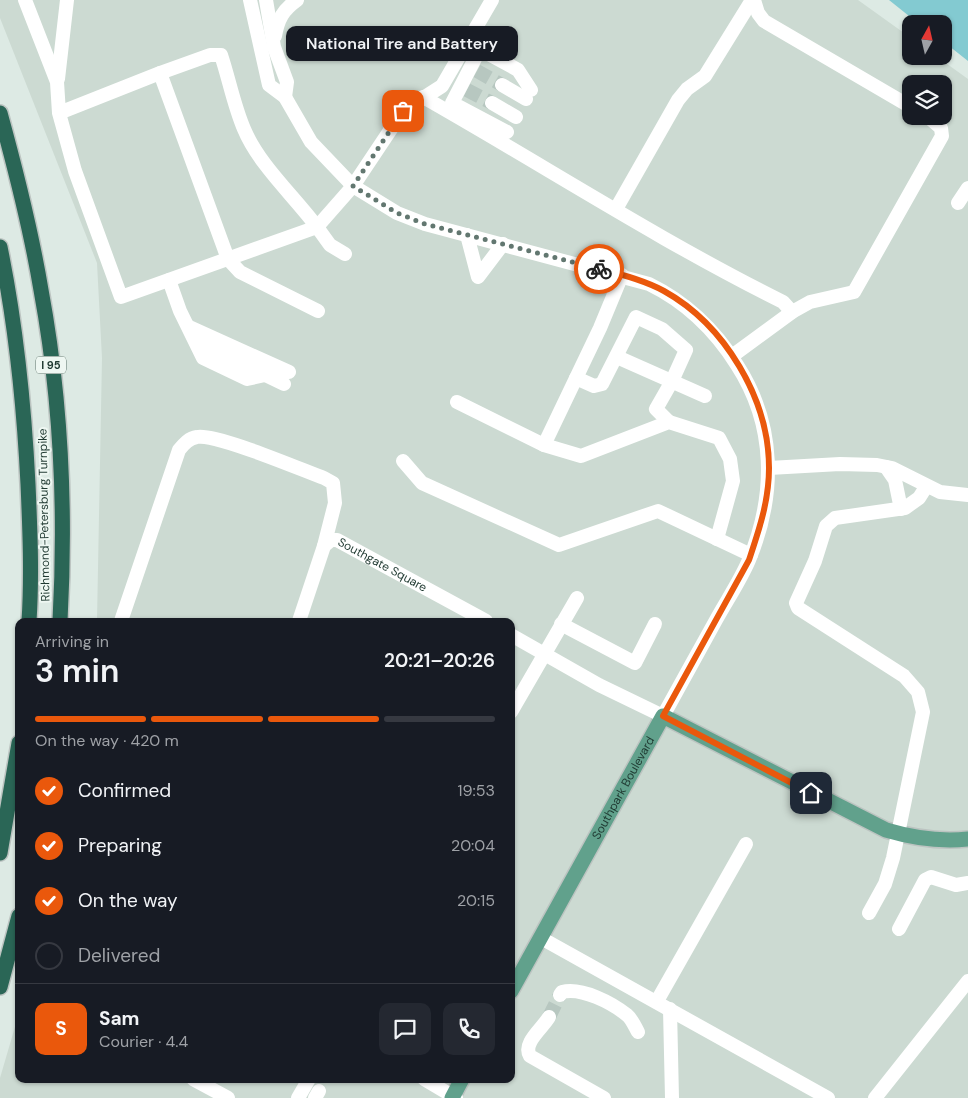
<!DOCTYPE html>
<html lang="en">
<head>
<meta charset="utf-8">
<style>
	:root { --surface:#171b24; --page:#242831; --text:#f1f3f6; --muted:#9ea1a6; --line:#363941; --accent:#ea580c }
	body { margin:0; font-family:"DM Sans",sans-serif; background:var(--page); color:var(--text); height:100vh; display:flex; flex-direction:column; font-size:19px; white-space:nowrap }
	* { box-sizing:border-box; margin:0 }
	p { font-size:16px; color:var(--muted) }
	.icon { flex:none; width:28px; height:28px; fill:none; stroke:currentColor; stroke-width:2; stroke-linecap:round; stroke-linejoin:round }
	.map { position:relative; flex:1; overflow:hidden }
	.details { position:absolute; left:15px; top:618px; width:500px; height:465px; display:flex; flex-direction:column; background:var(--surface); border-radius:10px; box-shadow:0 1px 4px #0004 }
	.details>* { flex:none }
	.needle { width:32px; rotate:8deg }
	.buttons { position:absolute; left:902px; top:15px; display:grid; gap:10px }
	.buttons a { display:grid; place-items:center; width:50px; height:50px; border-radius:10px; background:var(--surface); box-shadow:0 1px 4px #0004; font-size:25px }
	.pin { position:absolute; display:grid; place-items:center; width:42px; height:42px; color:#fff; margin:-21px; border-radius:10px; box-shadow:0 2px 8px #0006 }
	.courier { position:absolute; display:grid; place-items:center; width:50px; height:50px; margin:-25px; border:4px solid #ea580c; border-radius:50%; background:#fff; color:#222; box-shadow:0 1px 6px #0007 }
	.bubble { position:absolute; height:35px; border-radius:10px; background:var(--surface); box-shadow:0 1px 4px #0004; font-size:16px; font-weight:600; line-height:35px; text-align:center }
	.headline em { font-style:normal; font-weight:600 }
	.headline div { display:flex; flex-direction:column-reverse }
	.headline { display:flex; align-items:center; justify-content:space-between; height:85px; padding:0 20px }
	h1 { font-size:32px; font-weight:600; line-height:38px }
	.bar { display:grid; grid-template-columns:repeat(4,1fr); gap:8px 5px; align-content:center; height:60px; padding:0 20px }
	.bar i { height:6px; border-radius:4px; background:var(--line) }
	.bar .selected { background:var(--accent) }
	.bar p { grid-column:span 4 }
	.line { display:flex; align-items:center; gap:12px; padding:0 20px; border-top:1px solid var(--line) }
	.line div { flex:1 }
	.round { display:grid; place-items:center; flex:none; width:52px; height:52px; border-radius:10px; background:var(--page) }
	ol { padding:0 20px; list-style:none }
	li { display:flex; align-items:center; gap:15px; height:55px }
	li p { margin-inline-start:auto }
	li .icon { padding:5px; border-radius:50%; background:var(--accent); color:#fff; stroke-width:4 }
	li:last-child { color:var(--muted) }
	li i { width:28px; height:28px; border:2px solid var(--line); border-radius:50% }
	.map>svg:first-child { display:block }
	.built { fill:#ccdad2; fill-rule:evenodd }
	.water { fill:#83cad1 }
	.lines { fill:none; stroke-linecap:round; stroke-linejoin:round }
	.minor-tunnel { stroke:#b7c7c0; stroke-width:14; stroke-dasharray:14 7; stroke-linecap:butt }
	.major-casing { stroke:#bcc4c1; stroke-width:18 }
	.highway-casing { stroke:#bcc4c1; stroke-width:18 }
	.minor { stroke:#fff; stroke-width:14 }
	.major { stroke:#61a18c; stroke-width:15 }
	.highway { stroke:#2a6656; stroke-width:15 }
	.done { stroke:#627770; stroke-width:5; stroke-dasharray:0 9 }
	.route { stroke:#ea580c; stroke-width:6 }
	.labels { text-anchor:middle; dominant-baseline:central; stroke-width:4; stroke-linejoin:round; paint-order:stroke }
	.shield { fill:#eef7f2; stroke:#5d726b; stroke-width:1 }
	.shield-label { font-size:11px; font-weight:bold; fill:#1f3931 }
	.street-label { font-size:12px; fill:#1f3931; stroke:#eef7f2 }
</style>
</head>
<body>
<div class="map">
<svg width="968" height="1098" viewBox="0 0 968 1098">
	<rect width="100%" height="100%" fill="#ddeae4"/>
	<!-- built -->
	<path class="built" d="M0,0H858L911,38V56H936L968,79V1098H0V1078L19,1013V1079H511V621H97L102,358L97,263L0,18ZM911,84H944V116H911Z"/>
	<!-- water -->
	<polygon class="water" points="889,0 968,0 968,61 944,42 944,24 919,24"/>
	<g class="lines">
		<!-- minor-tunnel -->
		<g class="minor-tunnel">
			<polyline points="477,71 502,85"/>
			<polyline points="467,90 492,103"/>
			<polyline points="549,1017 560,995"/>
		</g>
		<!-- major casing -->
		<g class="major-casing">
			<g id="major">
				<path id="s2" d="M511,991L663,716L886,830C913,838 939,842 968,839"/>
				<polyline points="452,1098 462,1079"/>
			</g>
		</g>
		<!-- highway casing -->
		<g class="highway-casing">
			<g id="highway">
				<path d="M0,113C16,171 31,230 41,290C61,398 66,511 60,621"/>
				<path d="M0,247C16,325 24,404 28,484C30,530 32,576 29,621"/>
				<polyline points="0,853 19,743"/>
				<polyline points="0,987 19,916"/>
			</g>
		</g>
		<!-- minor -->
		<g class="minor">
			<path d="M25,0L57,82L59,113L75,171L121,297L317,227C294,196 259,165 244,129C234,106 229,79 221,55H210L160,73L59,113"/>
			<path d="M250,0L269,85L285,97L311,142L353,186L397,213L425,224L649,284C686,302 715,330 737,365C776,425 776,495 749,560C740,581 727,600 716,620C698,652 681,684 663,716L599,685L511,635"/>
			<polyline points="266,0 274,47 287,82 285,97"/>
			<polyline points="754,0 758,13 764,21 911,107"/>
			<path d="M275,36C278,19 283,10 297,0"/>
			<polyline points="474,46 518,70 531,90"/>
			<polyline points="480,49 452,103 507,132"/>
			<polyline points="160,73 228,259 240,272 318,311"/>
			<polyline points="58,79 67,0"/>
			<polyline points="502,85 526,99"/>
			<path d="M423,97C543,165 660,241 783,302L792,312"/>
			<polyline points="492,103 516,117"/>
			<polyline points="958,203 968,188"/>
			<polyline points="616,209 678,100 687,89 705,76 752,0"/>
			<polyline points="467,235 478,277 503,244"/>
			<polyline points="345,254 330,245 317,227 353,186 403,111 442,86 492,0"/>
			<polyline points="169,280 180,311 203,358 247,379 265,375"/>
			<polyline points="189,327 289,372"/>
			<polyline points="196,337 205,346 284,384"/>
			<polyline points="732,356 792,312 810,302 854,292 942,136 941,128 927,116"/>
			<polyline points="617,357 705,396"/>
			<polyline points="576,378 594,386 602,384 636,317 662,329 686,350 672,381 656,409 669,422"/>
			<polyline points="457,402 544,445 581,456 669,422 719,438 730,459 733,481 717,539"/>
			<polyline points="544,445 600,328 622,275"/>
			<polyline points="403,461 422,483 559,545 658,511 751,555"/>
			<polyline points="886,467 895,480 901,509"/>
			<polyline points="769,468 840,464 877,465 892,468 940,492 968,495"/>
			<path d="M121,621L179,450C184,444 189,438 197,437C216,433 302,470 324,478L333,483L335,503L324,546"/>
			<path id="s1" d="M299,621L324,546L331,540H337L486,621"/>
			<polyline points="561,624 635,663 655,624"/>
			<polyline points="511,712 577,598"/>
			<polyline points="869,913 885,884 893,858 923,712 918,692 904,676 798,608 796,603 815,561 826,526 835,518 905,508 919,498 926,487"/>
			<polyline points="899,929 925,880 931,877 956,885 968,883"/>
			<polyline points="541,938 828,1098"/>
			<path d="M560,995L562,992C582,987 612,1003 627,1015C632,1019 635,1027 638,1032"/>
			<polyline points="657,1001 746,844"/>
			<polyline points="670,1009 672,1098"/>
			<path d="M549,1017C543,1028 522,1043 530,1056L604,1098"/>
			<polyline points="193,1079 228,1098"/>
			<polyline points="424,1079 456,1098"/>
			<polyline points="298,1098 309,1079"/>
			<polyline points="315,1098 319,1091"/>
			<polyline points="875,1098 968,981"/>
		</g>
		<!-- major -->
		<use href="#major" class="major"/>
		<!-- highway -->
		<use href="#highway" class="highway"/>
	</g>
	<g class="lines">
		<!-- done -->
		<polyline class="done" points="403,111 353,186 397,213 425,224 599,269"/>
		<!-- route -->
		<path class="route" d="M599,269C621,274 644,280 664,291C725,325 769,399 769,468C769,501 759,530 749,560L663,716L811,793"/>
	</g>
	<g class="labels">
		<!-- shield labels -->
		<rect class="shield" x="36" y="356.5" width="30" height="17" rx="4"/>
		<g class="shield-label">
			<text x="51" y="365">I 95</text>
		</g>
		<!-- street labels -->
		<g class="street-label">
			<text transform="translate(44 515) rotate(-91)">Richmond-Petersburg Turnpike</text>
			<text stroke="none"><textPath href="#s1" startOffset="146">Southgate Square</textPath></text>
			<text stroke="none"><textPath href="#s2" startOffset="232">Southpark Boulevard</textPath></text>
		</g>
	</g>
</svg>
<div class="buttons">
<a><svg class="needle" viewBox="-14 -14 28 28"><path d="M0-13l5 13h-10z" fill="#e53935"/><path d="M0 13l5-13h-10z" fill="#9ea1a6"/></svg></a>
<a><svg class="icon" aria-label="layers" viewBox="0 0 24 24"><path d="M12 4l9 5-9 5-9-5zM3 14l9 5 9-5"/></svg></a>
</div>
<div class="pin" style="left:403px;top:111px;background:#ea580c"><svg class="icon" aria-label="bag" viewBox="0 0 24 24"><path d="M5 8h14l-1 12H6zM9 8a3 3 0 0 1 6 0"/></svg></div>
<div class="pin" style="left:811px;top:793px;background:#1f2937"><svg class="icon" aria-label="home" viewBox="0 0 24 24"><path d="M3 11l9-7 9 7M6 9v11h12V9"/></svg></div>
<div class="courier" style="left:599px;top:269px"><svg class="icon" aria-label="bike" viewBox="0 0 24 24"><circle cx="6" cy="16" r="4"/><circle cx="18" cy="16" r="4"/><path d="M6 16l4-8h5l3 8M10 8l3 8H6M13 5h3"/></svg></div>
<div class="bubble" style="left:286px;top:26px;width:232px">National Tire and Battery</div>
<section class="details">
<div class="headline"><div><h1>3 min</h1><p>Arriving in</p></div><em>20:21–20:26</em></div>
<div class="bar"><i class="selected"></i><i class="selected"></i><i class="selected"></i><i></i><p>On the way · 420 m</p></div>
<ol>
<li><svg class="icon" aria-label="check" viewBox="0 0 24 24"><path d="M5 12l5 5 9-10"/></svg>Confirmed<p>19:53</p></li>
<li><svg class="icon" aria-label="check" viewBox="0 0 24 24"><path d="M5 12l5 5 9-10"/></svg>Preparing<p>20:04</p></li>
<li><svg class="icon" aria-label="check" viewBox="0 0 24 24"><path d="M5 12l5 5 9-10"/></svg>On the way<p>20:15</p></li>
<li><i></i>Delivered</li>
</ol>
<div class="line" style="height:90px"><b class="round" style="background:var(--accent);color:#fff">S</b><div><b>Sam</b><p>Courier · 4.4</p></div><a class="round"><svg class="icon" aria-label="chat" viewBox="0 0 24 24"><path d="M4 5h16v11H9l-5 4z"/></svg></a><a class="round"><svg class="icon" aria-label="phone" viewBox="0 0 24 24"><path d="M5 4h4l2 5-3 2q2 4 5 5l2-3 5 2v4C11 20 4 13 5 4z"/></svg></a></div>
</section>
</div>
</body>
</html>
